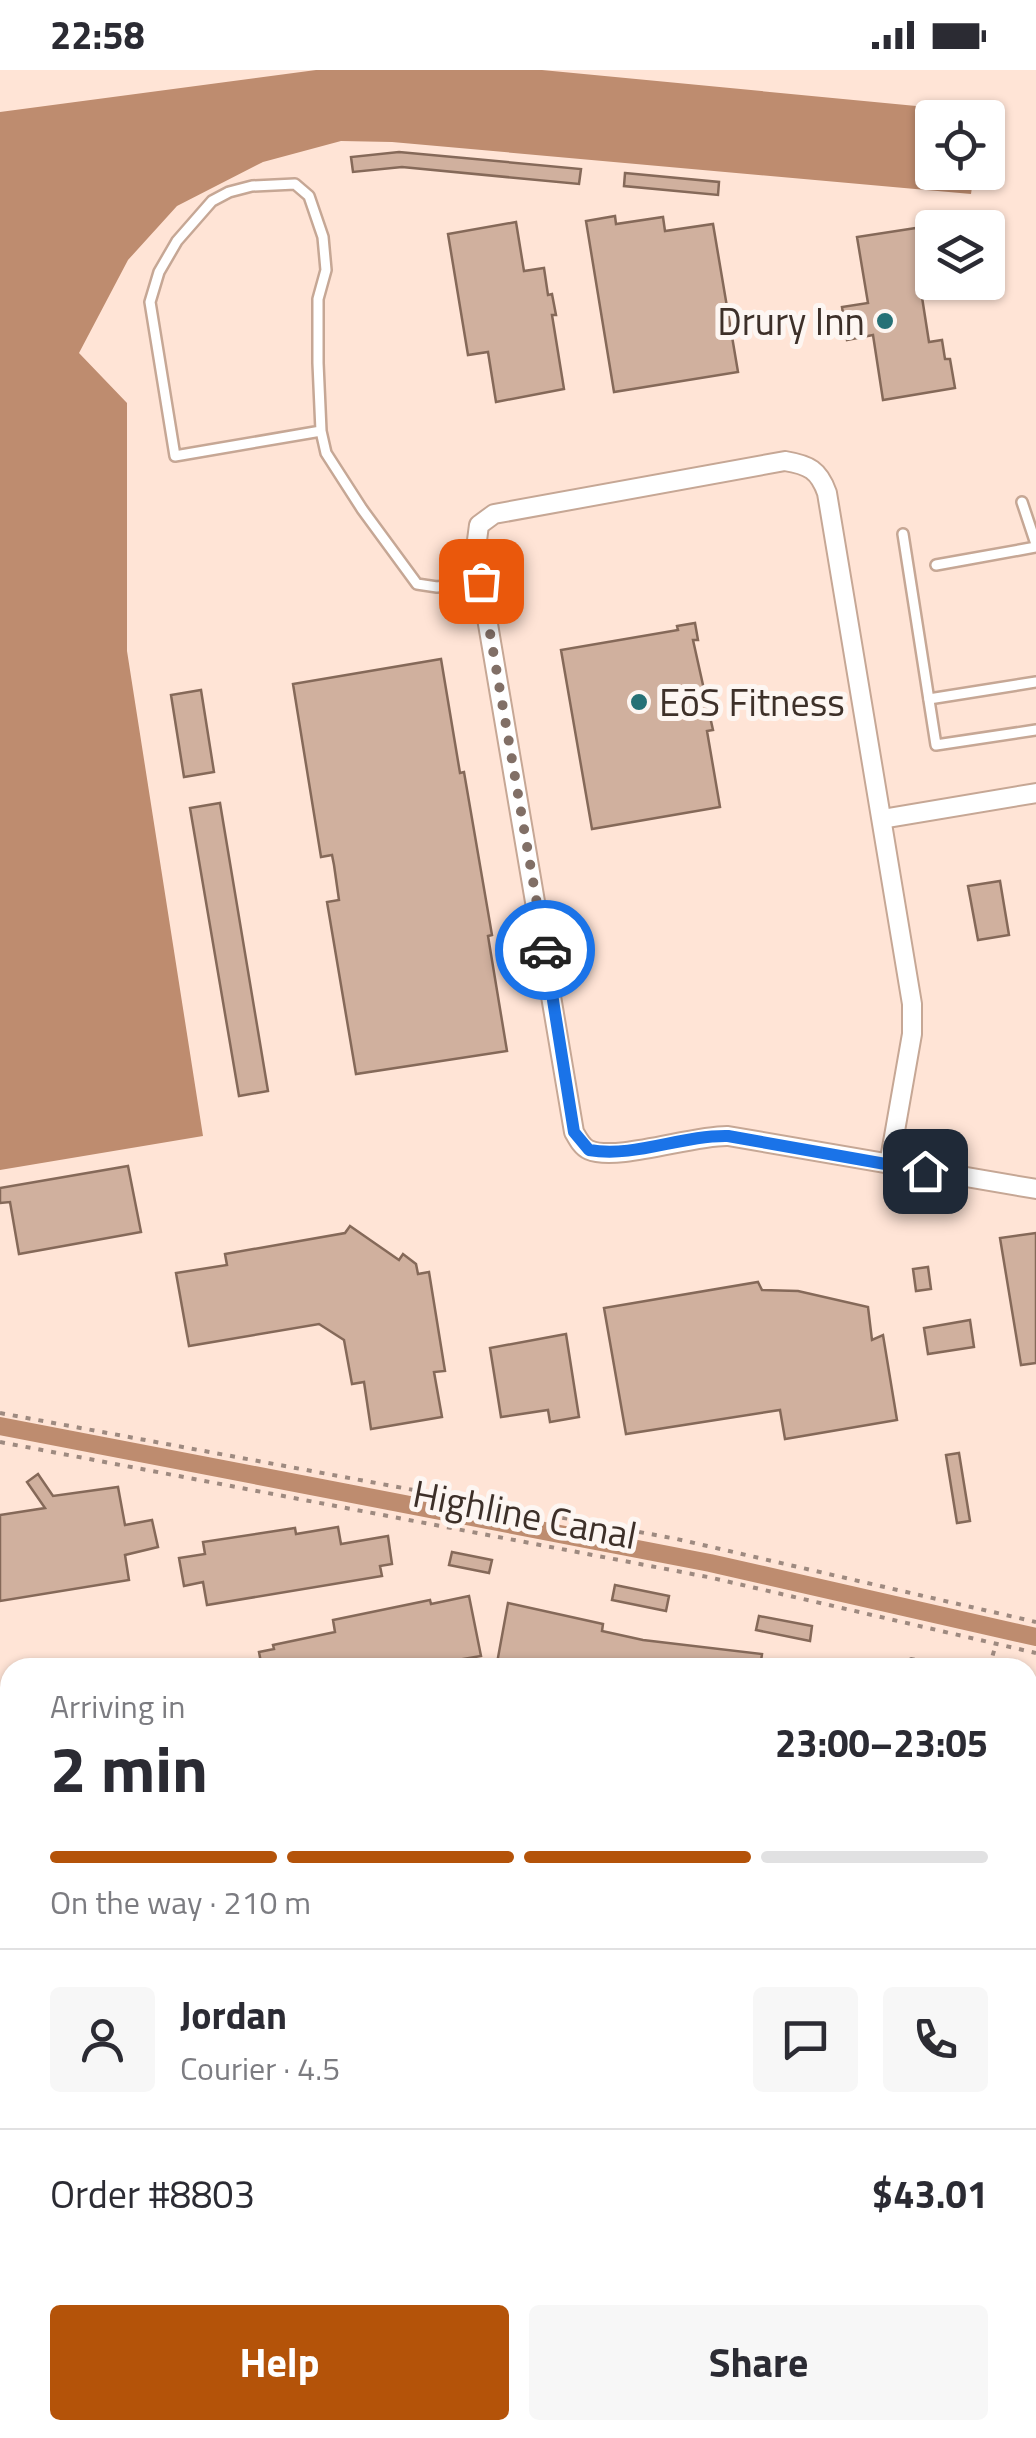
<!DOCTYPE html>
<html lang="en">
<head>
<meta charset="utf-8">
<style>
	:root { --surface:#fff; --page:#f7f7f7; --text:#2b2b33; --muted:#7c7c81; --line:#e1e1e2; --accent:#b45309 }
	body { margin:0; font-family:"Titillium Web",sans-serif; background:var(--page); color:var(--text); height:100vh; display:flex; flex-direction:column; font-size:38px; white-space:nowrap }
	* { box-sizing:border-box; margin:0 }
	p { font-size:32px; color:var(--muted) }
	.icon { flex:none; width:55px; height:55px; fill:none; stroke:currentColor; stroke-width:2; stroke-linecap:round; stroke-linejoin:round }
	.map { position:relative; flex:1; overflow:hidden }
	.sheet { position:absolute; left:0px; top:1588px; width:1038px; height:782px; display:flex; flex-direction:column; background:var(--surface); border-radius:30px 30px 0 0; box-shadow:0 2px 8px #0004 }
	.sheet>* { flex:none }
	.fabs { position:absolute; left:915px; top:30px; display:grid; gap:20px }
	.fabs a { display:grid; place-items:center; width:90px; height:90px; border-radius:10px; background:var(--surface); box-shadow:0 2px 8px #0004; font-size:50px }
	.pin { position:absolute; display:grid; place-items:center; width:85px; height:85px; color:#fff; margin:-42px; border-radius:20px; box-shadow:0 5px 15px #0006 }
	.courier { position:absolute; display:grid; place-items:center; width:100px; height:100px; margin:-50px; border:8px solid #1a73e8; border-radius:50%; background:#fff; color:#222; box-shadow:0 2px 12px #0007 }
	.summary em { font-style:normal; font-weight:700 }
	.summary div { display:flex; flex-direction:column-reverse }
	.summary { display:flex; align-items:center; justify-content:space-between; height:170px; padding:0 50px }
	h1 { font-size:65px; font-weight:700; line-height:75px }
	.bar { display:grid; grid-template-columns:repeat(4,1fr); gap:15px 10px; align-content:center; height:120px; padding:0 50px }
	.bar i { height:12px; border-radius:8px; background:var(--line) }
	.bar .selected { background:var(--accent) }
	.bar p { grid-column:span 4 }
	.line { display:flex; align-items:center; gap:25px; padding:0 50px; border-top:2px solid var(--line) }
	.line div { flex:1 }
	.round { display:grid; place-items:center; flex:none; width:105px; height:105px; border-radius:10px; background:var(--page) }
	.cta { display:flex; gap:20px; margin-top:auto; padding:20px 50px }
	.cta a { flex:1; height:115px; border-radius:10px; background:var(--accent); color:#fff; font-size:40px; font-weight:700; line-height:115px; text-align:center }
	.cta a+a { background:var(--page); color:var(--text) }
	.status { display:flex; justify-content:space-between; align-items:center; height:70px; padding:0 50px; background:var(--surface); direction:ltr }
	.status svg { height:28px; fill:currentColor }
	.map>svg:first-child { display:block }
	.green { fill:#eec8b3 }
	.water { fill:#be8c6f }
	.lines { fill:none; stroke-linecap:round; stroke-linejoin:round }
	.canal { stroke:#be8c6f; stroke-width:18 }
	.building { fill:#d0b09e; stroke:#856959; stroke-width:2.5 }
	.lane-casing { stroke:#c6a795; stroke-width:14 }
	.street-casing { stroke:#c6a795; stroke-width:22 }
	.secondary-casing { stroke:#c6a795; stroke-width:30 }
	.path { stroke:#9e8a80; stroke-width:4; stroke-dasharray:5 8; stroke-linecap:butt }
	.lane { stroke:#fff; stroke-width:9 }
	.street { stroke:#fff; stroke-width:18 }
	.secondary { stroke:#fadac6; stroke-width:25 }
	.done { stroke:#816f66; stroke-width:10; stroke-dasharray:0 18 }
	.route { stroke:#1a73e8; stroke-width:12 }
	.poi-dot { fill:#267176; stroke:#fdf6f2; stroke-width:4 }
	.labels { text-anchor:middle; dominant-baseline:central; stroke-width:10; stroke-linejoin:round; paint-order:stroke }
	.poi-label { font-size:38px; fill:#3d3029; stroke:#fdf6f2; text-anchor:end }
	.street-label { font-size:38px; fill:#3d3029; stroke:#fdf6f2 }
</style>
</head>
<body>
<div class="status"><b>22:58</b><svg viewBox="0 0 49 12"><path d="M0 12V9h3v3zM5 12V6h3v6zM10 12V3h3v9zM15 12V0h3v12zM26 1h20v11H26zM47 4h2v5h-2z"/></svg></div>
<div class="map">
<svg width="1036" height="2368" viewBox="0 0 1036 2368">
	<rect width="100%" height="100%" fill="#ffe4d6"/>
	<!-- green -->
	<polygon class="green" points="10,1682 10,1849 0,1850 0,1684"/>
	<!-- water -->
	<polygon class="water" points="316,0 542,0 958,40 966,47 932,48 932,102 974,103 971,124 392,72 341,71 263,92 177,136 128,190 79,283 127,333 127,581 203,1066 0,1100 0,42"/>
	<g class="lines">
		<!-- canal -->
		<polyline class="canal" points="0,1356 710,1493 1036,1567"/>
	</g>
	<!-- building -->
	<g class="building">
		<polygon points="399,82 581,99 579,114 402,97 353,102 351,87"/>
		<polygon points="625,103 719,112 718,125 624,116"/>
		<polygon points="615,146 616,154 663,147 665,161 713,154 738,302 614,322 586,151"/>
		<polygon points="516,152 524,201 544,198 548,225 552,224 556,245 552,245 564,319 496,332 488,282 468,285 448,164"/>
		<polygon points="929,156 932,206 919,208 929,272 942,270 945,289 950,289 955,318 883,330 873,265 847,270 842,237 868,233 857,167"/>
		<polygon points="695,553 698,570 693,570 713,660 707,661 720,737 592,759 561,580 678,560 677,556"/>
		<polygon points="441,589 460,703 464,702 492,865 488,866 507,981 356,1004 327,832 339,830 334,795 332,785 321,787 293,614"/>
		<polygon points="201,620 214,702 184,707 171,625"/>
		<polygon points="220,733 268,1021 239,1026 190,738"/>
		<polygon points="1000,811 1009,865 978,870 968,816"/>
		<polygon points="128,1096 141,1162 19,1184 10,1132 0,1133 0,1118"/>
		<polygon points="350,1156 399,1190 403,1184 416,1194 418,1204 429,1202 445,1301 434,1302 442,1347 371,1359 364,1312 352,1314 344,1270 319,1254 189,1276 176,1203 227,1195 225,1184 345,1163"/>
		<polygon points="1036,1163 1036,1293 1021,1295 1000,1168"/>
		<polygon points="928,1197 931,1219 916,1221 913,1199"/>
		<polygon points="758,1212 762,1220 798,1221 868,1237 872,1270 883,1265 897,1350 785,1369 780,1340 626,1364 604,1238"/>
		<polygon points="970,1250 974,1277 928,1284 924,1258"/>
		<polygon points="566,1264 579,1347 550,1352 548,1340 501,1347 490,1278"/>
		<polygon points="959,1383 970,1451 957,1453 946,1385"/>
		<polygon points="38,1404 53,1426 118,1417 125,1455 152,1450 158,1477 125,1485 129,1510 0,1531 0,1445 45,1438 27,1412"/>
		<polygon points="338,1457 341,1474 388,1466 392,1494 380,1496 382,1506 207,1535 203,1512 184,1516 179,1488 205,1484 203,1472 295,1458 296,1464"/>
		<polygon points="452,1482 492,1490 489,1503 449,1495"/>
		<polygon points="615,1515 669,1526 666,1541 612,1530"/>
		<polygon points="469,1526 481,1586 410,1598 384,1598 384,1595 262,1598 259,1582 274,1579 273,1575 335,1562 333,1550 430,1530 431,1534"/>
		<polygon points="508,1533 603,1554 602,1561 643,1570 762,1584 760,1598 520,1598 497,1593"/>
		<polygon points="759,1546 812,1556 810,1571 756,1560"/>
	</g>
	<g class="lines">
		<!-- lane casing -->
		<g class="lane-casing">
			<g id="lane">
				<polyline points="321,361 175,386 150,232 159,202 177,171 212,131 229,122 252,116 295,114 309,126 323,167 326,200 318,229 318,293 321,361 326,383 362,439 417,514 437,517 481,511"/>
				<polyline points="1022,432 1036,474"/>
				<polyline points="903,464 936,675 1036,660"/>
				<polyline points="936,495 1036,477"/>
				<polyline points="929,629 1036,612"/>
				<polyline points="324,2360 326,2368"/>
				<polyline points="592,2360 593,2368"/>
				<polyline points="766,2360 767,2368"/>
				<polyline points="862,2360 863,2368"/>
			</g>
		</g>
		<!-- street casing -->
		<g class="street-casing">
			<g id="street">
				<polyline points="882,749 1036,723"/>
				<path d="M889,1095L912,964V934L827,423C819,400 809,395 785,391L494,444L479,455L476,478L479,501L574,1062C578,1069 582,1077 589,1080C617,1092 693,1065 728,1066L1036,1119"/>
				<polyline points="102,2360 103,2368"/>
				<polyline points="669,2360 670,2368"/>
			</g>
		</g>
		<!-- secondary casing -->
		<g class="secondary-casing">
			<g id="secondary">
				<polyline points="1028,2010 1036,2009"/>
				<polyline points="0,2170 10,2169"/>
			</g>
		</g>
		<!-- path -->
		<g class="path">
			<polyline points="0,1343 677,1469 1036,1552"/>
			<polyline points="0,1372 708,1507 1036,1583"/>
			<polyline points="900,1598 911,1589 938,1595 959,1591 977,1598"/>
			<polyline points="989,1598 996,1574"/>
		</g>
		<!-- lane -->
		<use href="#lane" class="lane"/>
		<!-- street -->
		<use href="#street" class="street"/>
		<!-- secondary -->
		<use href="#secondary" class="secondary"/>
	</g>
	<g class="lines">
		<!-- done -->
		<polyline class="done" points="481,511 545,880"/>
		<!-- route -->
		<path class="route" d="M545,880L574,1062L589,1080C635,1088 681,1065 728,1066L925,1101"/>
	</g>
	<!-- markers -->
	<g class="poi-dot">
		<circle cx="885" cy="251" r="10"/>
		<circle cx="639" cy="632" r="10"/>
	</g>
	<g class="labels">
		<!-- poi labels -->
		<g class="poi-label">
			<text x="865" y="251">Drury Inn</text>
			<text x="659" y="632" text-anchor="start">EōS Fitness</text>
		</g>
		<!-- street labels -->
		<g class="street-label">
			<text transform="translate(525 1444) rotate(11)">Highline Canal</text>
		</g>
	</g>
</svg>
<div class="fabs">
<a><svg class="icon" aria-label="locate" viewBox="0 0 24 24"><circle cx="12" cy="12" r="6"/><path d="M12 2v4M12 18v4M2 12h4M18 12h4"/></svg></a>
<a><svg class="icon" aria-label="layers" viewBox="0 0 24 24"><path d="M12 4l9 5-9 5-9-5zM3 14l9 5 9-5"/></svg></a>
</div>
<div class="pin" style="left:481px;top:511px;background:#ea580c"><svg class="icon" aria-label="bag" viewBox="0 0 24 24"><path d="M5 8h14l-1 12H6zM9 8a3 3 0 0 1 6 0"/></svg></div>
<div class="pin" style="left:925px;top:1101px;background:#1f2937"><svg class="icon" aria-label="home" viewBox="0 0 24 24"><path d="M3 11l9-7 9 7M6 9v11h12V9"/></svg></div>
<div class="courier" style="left:545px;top:880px"><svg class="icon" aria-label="car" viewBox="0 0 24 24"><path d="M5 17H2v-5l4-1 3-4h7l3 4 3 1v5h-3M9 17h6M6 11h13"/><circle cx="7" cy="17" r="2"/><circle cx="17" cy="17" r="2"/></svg></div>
<section class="sheet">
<div class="summary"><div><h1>2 min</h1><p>Arriving in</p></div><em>23:00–23:05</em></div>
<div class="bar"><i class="selected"></i><i class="selected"></i><i class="selected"></i><i></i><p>On the way · 210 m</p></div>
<div class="line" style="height:180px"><a class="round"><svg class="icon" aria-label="person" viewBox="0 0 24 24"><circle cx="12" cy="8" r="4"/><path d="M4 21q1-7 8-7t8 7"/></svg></a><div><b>Jordan</b><p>Courier · 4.5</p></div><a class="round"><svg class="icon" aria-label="chat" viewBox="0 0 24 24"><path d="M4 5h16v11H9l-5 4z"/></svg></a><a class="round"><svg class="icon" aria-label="phone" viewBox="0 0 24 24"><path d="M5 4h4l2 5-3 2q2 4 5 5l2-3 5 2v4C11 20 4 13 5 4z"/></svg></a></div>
<div class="line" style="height:130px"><div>Order #8803</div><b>$43.01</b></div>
<div class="cta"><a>Help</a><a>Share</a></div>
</section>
</div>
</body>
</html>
